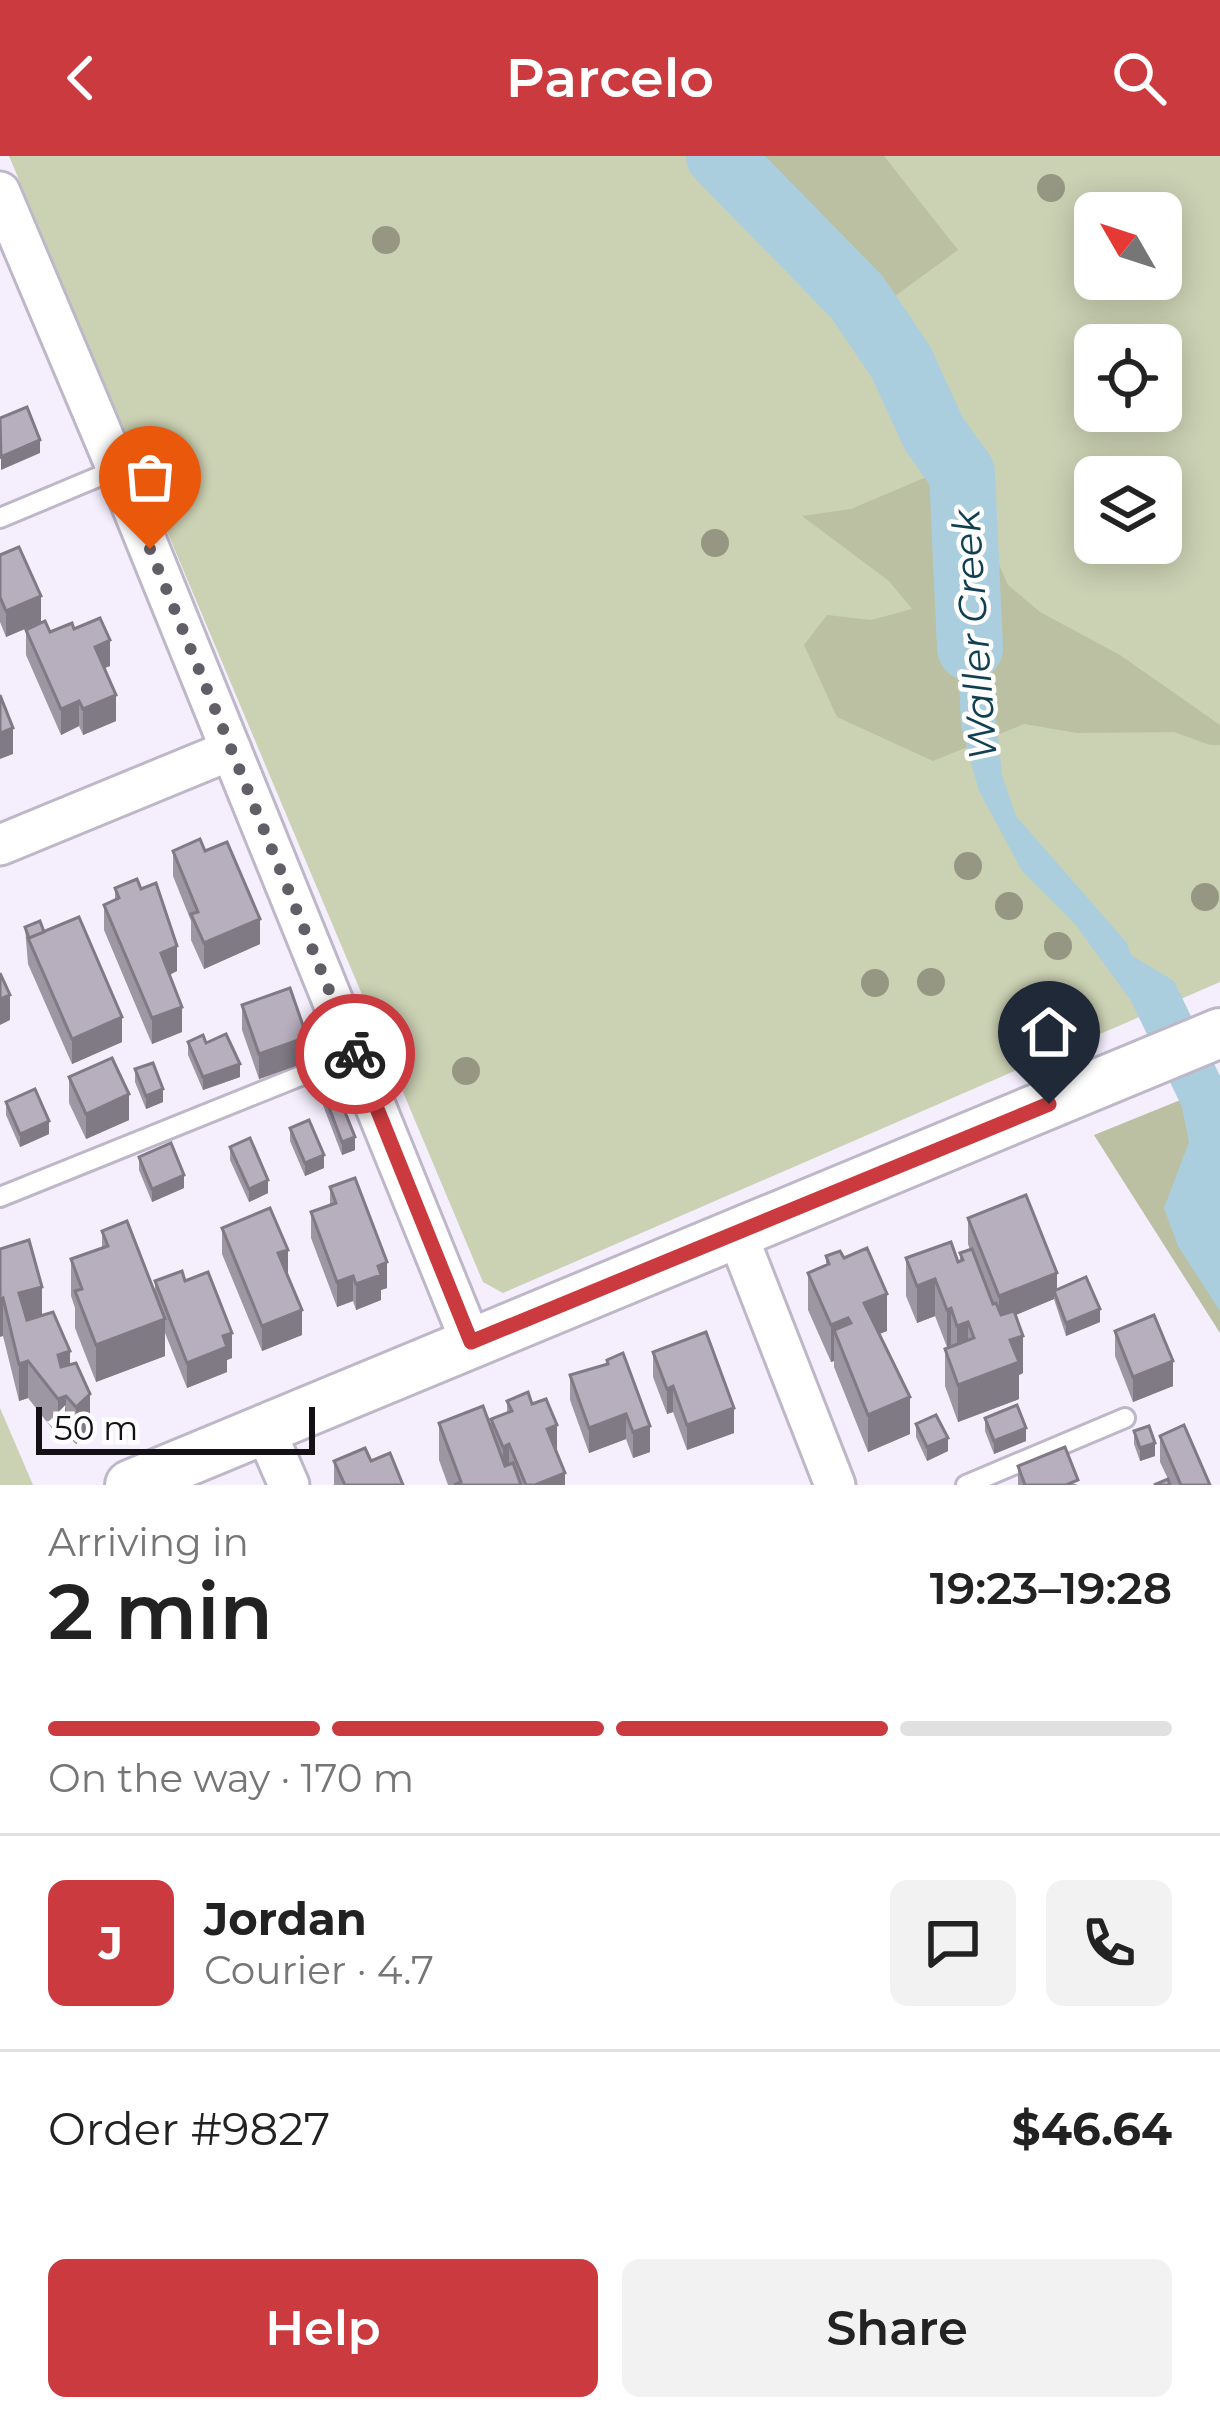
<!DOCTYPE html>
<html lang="en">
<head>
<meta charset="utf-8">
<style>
	:root { --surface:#fff; --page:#f2f2f2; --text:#222; --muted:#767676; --line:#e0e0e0; --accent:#ca3a3e }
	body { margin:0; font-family:Montserrat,sans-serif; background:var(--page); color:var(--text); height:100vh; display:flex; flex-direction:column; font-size:45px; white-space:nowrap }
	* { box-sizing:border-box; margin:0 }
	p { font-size:39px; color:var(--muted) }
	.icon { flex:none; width:66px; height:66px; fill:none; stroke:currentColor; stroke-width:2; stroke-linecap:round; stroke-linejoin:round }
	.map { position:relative; height:1329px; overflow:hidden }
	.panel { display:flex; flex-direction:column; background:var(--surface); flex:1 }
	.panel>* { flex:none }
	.needle { width:78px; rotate:309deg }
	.fabs { position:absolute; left:1074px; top:36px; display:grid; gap:24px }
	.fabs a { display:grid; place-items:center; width:108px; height:108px; border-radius:18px; background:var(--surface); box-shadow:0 6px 30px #0003; font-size:60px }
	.scale { position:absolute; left:36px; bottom:30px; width:279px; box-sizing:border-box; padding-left:12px; border:6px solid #131016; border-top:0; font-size:33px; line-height:42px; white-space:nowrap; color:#131016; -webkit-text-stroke:9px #fefefe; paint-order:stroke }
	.pin { position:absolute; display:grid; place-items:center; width:102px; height:102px; color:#fff; margin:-123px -51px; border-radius:50% 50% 50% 0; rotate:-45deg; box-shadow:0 0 12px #0007 }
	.pin .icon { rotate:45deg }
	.courier { position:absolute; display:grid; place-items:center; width:120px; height:120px; margin:-60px; border:9px solid #ca3a3e; border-radius:50%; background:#fff; color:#222; box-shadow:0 3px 15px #0007 }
	.summary em { font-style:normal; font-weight:600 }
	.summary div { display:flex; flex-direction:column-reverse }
	.summary { display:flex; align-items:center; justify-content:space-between; height:204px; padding:0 48px }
	h1 { font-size:78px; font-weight:600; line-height:90px }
	.bar { display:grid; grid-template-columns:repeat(4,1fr); gap:18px 12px; align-content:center; height:144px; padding:0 48px }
	.bar i { height:15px; border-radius:9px; background:var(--line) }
	.bar .current { background:var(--accent) }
	.bar p { grid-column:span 4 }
	.line { display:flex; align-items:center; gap:30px; padding:0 48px; border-top:3px solid var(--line) }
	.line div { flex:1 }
	.round { display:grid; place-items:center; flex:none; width:126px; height:126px; border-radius:18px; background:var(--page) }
	.button { display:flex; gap:24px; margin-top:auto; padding:24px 48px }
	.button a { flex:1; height:138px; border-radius:18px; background:var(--accent); color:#fff; font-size:48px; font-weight:600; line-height:138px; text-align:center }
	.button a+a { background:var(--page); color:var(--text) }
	header { display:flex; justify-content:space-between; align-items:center; height:156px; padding:0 48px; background:var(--accent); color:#fff; font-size:54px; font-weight:600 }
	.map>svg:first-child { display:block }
	.green { fill:#cbd1b3; fill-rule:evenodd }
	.forest { fill:#bac0a1 }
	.water { fill:#abcede }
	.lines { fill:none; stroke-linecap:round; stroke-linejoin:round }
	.river { stroke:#abcede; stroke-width:66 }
	.service-casing { stroke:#bdb7c8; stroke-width:24 }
	.minor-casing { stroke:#bdb7c8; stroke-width:45 }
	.tertiary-casing { stroke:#bdb7c8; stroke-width:54 }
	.service { stroke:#fff; stroke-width:18 }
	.minor { stroke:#fff; stroke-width:39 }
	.tertiary { stroke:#fff; stroke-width:48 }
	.tree { fill:#969782 }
	.wall { fill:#9d96a3 }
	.shaded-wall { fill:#807a85 }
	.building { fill:#b7aebe; stroke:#807a85; stroke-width:3 }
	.done { stroke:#625e67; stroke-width:12; stroke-dasharray:0 21.6 }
	.route { stroke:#ca3a3e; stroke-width:15 }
	.labels { text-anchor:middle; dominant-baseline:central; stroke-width:9; stroke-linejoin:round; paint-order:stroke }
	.water-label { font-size:39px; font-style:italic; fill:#0f3f51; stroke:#fefefe }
</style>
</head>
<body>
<header><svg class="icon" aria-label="back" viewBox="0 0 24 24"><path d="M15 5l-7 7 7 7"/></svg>Parcelo<svg class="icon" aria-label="search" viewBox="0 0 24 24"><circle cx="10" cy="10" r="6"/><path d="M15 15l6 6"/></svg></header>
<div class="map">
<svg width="1220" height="1329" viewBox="0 0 1220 1329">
	<rect width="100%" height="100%" fill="#f4eefd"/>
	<!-- green -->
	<g class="green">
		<path d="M9,0H1220V826L503,1137L483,1126ZM1095,57H1161V123H1095ZM1095,189H1161V255H1095ZM1095,321H1161V387H1095Z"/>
		<polygon points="0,1252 33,1329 0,1329"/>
	</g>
	<!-- forest -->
	<g class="forest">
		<polygon points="698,0 884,0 958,94 850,173"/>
		<polygon points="929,320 993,352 992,393 1008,429 1040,456 1120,499 1220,569 1220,589 1210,589 1174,576 1077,577 1024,568 933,605 837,561 804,489 827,459 871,464 912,453 889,425 802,360 851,353"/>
		<polygon points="1220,928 1220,1177 1094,979"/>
	</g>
	<!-- water -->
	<g class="water">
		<path d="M878,183H894C924,214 937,257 964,290L962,304C981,327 983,358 975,387L951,381C939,358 948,328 937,306C920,272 901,227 873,201Z"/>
		<polygon points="941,394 974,401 980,416 1002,619 1016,660 1127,787 1131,799 1174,825 1220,920 1220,1155 1178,1090 1164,1052 1189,986 1182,951 1131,845 1075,768 1022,715 979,635 961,570 956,452"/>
	</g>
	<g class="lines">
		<!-- river -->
		<polyline class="river" points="719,0 857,141 901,206 934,278 962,317 970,492"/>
		<!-- service casing -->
		<g class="service-casing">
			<g id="service">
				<polyline points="0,362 117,313"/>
				<polyline points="0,1041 355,898"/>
				<polyline points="966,1329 1125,1262"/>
			</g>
		</g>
		<!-- minor casing -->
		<g class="minor-casing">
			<g id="minor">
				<polyline points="0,36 117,313 471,1186"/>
				<polyline points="0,689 231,594"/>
				<polyline points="737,1078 835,1329"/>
				<polyline points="265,1274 289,1329"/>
			</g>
		</g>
		<!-- tertiary casing -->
		<g class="tertiary-casing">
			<polyline id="tertiary" points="130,1329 1220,877"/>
		</g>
		<!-- service -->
		<use href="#service" class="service"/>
		<!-- minor -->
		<use href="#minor" class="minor"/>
		<!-- tertiary -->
		<use href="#tertiary" class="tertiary"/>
	</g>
	<!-- trees -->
	<g class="tree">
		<circle cx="1051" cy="32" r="14"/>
		<circle cx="386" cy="84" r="14"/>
		<circle cx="715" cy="387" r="14"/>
		<circle cx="968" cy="710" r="14"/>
		<circle cx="1205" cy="741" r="14"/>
		<circle cx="1009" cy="750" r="14"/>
		<circle cx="1058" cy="790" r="14"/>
		<circle cx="931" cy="826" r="14"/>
		<circle cx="875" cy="827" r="14"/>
		<circle cx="1061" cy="851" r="14"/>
		<circle cx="466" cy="915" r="14"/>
	</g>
	<!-- wall -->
	<g class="wall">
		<polygon points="0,399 41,466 6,481 0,466"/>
		<polygon points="74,473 110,510 104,512 116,565 83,579 79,570 61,579 26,499 26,474 50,476"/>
		<polygon points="173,695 205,695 260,788 204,813 191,784 191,765 173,720"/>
		<polygon points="115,732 177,815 170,819 182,876 152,888 104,774 104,749 115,744"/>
		<polygon points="25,771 44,776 122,886 72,908 28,808"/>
		<polygon points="242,849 307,906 259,923 242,874"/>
		<polygon points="188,886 206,887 240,921 203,934 188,899"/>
		<polygon points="135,913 163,946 146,953 135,926"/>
		<polygon points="69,921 129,964 86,983 69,947"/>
		<polygon points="321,930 355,994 342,999 321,944"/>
		<polygon points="6,946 49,978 20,991 6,959"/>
		<polygon points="290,972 324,1012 305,1020 290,985"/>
		<polygon points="230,991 268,1037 249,1046 230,1004"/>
		<polygon points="139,1001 184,1032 152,1046 139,1014"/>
		<polygon points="330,1031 387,1132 381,1134 381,1144 356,1154 353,1145 337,1151 311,1082 311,1056 330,1049"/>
		<polygon points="968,1062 1100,1166 1066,1180 1054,1143 1015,1159 1023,1217 1019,1219 1019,1243 958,1266 945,1230 945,1193 951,1191 951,1189 947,1191 935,1160 917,1167 906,1140 906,1102 960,1105 960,1097 970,1094 968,1088"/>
		<polygon points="222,1072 288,1119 302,1179 262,1195 222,1098"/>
		<polygon points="102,1075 155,1136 155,1125 185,1125 232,1202 227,1204 227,1216 187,1232 165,1177 165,1200 96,1226 75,1172 75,1152 71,1140 71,1103 102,1092"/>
		<polygon points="0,1093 42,1159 70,1208 90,1275 76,1288 66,1278 58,1280 28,1242 19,1245 3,1180"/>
		<polygon points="826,1100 887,1175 879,1178 910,1278 868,1296 834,1211 834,1205 831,1206 808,1154 808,1117 826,1109"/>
		<polygon points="1115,1175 1173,1230 1133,1246 1115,1200"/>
		<polygon points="653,1196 734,1277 687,1294 673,1256 667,1258 653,1221"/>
		<polygon points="607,1204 650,1296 633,1302 626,1283 589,1297 570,1244 570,1219 607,1208"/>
		<polygon points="507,1245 532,1248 557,1294 565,1329 448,1329 439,1304 439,1267 491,1272 491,1263 507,1257"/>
		<polygon points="985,1262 1026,1285 994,1298 985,1275"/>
		<polygon points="916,1268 948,1295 927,1305 916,1281"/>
		<polygon points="1134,1275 1155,1300 1140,1305 1134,1288"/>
		<polygon points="1160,1280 1210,1329 1154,1329 1168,1323 1160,1306"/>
		<polygon points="334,1305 371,1305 403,1329 334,1329"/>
		<polygon points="1018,1310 1078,1329 1018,1329"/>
	</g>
	<!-- shaded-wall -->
	<g class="shaded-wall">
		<polygon points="40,284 40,297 1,314 1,301"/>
		<polygon points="41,440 41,466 6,481 6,455"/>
		<polygon points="110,484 110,510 95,516 95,491"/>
		<polygon points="116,539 116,565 83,579 83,553"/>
		<polygon points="79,545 79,570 61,579 61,553"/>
		<polygon points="13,572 13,598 0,603 0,577"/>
		<polygon points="260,763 260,788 204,813 204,787"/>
		<polygon points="177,790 177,815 161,822 161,797"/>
		<polygon points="10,839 10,864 0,869 0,843"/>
		<polygon points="182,851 182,876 152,888 152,862"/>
		<polygon points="122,861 122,886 72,908 72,883"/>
		<polygon points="307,881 307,906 259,923 259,898"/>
		<polygon points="240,908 240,921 203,934 203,921"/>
		<polygon points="163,933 163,946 146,953 146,940"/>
		<polygon points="129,938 129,964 86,983 86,958"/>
		<polygon points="49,965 49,978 20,991 20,978"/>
		<polygon points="355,981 355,994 342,999 342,986"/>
		<polygon points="324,999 324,1012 305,1020 305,1007"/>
		<polygon points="184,1019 184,1032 152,1046 152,1033"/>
		<polygon points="268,1024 268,1037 249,1046 249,1033"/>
		<polygon points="288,1094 288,1119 278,1097"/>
		<polygon points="387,1106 387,1132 381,1134 381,1144 356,1154 356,1128 378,1110"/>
		<polygon points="1057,1117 1057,1142 1054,1135 1054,1143 999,1166 999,1140"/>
		<polygon points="353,1120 353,1145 337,1151 337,1126"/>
		<polygon points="935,1123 935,1160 917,1167 917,1130"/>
		<polygon points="42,1131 42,1168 19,1174 19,1137"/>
		<polygon points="887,1138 887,1175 864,1184 864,1147"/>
		<polygon points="3,1142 3,1180 0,1181 0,1144"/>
		<polygon points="951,1152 951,1189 947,1191 947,1154"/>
		<polygon points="1100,1153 1100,1166 1066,1180 1066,1167"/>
		<polygon points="302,1154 302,1179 262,1195 262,1170"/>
		<polygon points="848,1162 848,1199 834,1174 834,1205 831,1206 831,1169"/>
		<polygon points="165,1163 165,1200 96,1226 96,1189"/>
		<polygon points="968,1166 968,1203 957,1207 957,1170"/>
		<polygon points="232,1177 232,1202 227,1204 227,1216 187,1232 187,1207 223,1180"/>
		<polygon points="1023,1180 1023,1217 1019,1219 1019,1243 958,1266 958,1229 1010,1184"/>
		<polygon points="70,1195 70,1232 58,1236 58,1199"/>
		<polygon points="28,1205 28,1242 19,1245 19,1208"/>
		<polygon points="1173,1205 1173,1230 1133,1246 1133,1221"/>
		<polygon points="673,1230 673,1256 667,1258 667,1233"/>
		<polygon points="90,1238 90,1275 76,1288 76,1251"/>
		<polygon points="66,1240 66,1278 58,1280 58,1243"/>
		<polygon points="910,1241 910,1278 868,1296 868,1259"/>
		<polygon points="734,1252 734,1277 687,1294 687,1269"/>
		<polygon points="626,1258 626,1283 589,1297 589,1272"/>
		<polygon points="557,1269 557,1294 547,1273"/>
		<polygon points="650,1270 650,1296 633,1302 633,1276"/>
		<polygon points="1026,1272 1026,1285 994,1298 994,1285"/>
		<polygon points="948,1282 948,1295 927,1305 927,1291"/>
		<polygon points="1155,1287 1155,1300 1140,1305 1140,1292"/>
		<polygon points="509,1288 509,1314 503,1317 503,1291"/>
		<polygon points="565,1317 565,1329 535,1329"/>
	</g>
	<!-- building -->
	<g class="building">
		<polygon points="27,251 40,284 1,301 0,262"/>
		<polygon points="19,391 41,440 6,455 0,441 0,399"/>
		<polygon points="100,462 110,484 95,491 116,539 83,553 79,545 61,553 26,474 45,465 50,476 72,467 74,473"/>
		<polygon points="0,539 13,572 0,577"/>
		<polygon points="200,683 205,695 227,686 260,763 204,787 191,758 198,756 173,695"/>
		<polygon points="137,723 141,733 156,727 177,790 161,797 182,851 152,862 104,749 119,742 115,732"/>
		<polygon points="79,761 122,861 72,883 28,782"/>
		<polygon points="40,765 44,776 29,782 25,771"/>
		<polygon points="0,817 10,839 0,843"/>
		<polygon points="290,832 307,881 259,898 242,849"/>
		<polygon points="226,878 240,908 203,921 188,886 203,879 206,887"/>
		<polygon points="112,902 129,938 86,958 69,921"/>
		<polygon points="153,907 163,933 146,940 135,913"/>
		<polygon points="333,926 355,981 342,986 321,930"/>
		<polygon points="35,933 49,965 20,978 6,946"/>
		<polygon points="309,964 324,999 305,1007 290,972"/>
		<polygon points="250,982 268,1024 249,1033 230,991"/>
		<polygon points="171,987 184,1019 152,1033 139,1001"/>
		<polygon points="355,1022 387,1106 378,1110 381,1119 356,1128 353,1120 337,1126 311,1056 336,1047 330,1031"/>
		<polygon points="1026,1039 1057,1117 999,1140 968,1062"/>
		<polygon points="270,1052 288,1094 278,1097 302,1154 262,1170 222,1072"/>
		<polygon points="127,1065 165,1163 96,1189 75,1135 82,1133 71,1103 108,1090 102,1075"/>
		<polygon points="29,1084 42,1131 19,1137 27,1164 53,1156 70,1195 58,1199 61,1211 76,1207 90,1238 76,1251 66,1240 58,1243 28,1205 19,1208 3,1142 0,1144 0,1093"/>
		<polygon points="951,1086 958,1106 963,1104 960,1097 972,1093 993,1148 996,1147 1001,1159 1014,1155 1023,1180 1010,1184 1019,1206 958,1229 945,1193 974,1182 968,1166 957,1170 951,1152 947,1154 935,1123 917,1130 906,1102"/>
		<polygon points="867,1092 887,1138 864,1147 910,1241 868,1259 834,1174 851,1167 848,1162 831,1169 808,1117 829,1108 826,1100 840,1095 844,1102"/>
		<polygon points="182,1115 185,1125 208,1116 232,1177 223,1180 227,1191 187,1207 155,1125"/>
		<polygon points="1086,1121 1100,1153 1066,1167 1054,1135"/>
		<polygon points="1154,1159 1173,1205 1133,1221 1115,1175"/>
		<polygon points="706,1176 734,1252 687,1269 673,1230 667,1233 653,1196"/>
		<polygon points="623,1197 650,1270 633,1276 626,1258 589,1272 570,1219 608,1208 607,1204"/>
		<polygon points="528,1236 532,1248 546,1243 557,1269 547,1273 565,1317 535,1329 526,1329 509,1288 503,1291 491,1263 512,1255 507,1245"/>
		<polygon points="1017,1249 1026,1272 994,1285 985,1262"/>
		<polygon points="483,1250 505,1310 513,1307 521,1329 454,1329 461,1326 439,1267"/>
		<polygon points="936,1259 948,1282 927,1291 916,1268"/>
		<polygon points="1184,1269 1210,1329 1181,1329 1160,1280"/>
		<polygon points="1149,1270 1155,1287 1140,1292 1134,1275"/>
		<polygon points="1065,1291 1078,1324 1066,1329 1025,1329 1018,1310"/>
		<polygon points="365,1292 371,1305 390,1297 403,1329 345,1329 334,1305"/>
		<polygon points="1168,1323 1170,1329 1154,1329"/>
	</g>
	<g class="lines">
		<!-- done -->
		<polyline class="done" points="150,393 355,898"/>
		<!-- route -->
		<polyline class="route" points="355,898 471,1186 1049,948"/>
	</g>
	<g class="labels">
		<!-- water labels -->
		<g class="water-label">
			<text transform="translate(974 479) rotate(-94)">Waller Creek</text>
		</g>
	</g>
</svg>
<div class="fabs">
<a><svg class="needle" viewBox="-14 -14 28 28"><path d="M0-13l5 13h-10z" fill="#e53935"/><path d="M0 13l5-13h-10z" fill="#767676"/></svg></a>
<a><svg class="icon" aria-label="locate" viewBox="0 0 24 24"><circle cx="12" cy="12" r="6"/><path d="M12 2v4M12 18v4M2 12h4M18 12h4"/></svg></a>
<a><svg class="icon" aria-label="layers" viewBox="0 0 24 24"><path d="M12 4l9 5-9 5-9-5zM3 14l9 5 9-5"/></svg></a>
</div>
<div class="scale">50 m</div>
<div class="pin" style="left:150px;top:393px;background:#ea580c"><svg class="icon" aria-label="bag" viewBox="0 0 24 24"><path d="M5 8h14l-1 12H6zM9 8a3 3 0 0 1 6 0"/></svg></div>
<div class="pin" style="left:1049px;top:948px;background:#1f2937"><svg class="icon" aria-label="home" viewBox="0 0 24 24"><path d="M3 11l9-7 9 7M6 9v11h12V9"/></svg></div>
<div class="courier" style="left:355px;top:898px"><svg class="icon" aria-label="bike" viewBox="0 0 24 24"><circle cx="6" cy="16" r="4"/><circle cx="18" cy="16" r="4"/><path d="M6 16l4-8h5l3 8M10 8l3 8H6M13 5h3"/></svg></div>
</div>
<section class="panel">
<div class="summary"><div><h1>2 min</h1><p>Arriving in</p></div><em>19:23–19:28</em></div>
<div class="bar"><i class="current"></i><i class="current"></i><i class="current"></i><i></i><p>On the way · 170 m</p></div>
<div class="line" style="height:216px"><b class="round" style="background:var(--accent);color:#fff">J</b><div><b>Jordan</b><p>Courier · 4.7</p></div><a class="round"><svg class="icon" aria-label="chat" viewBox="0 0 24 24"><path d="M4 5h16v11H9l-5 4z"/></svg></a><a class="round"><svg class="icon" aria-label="phone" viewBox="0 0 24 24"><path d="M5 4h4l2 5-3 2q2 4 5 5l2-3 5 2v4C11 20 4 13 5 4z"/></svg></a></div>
<div class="line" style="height:156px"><div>Order #9827</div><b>$46.64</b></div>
<div class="button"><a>Help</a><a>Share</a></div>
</section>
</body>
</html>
